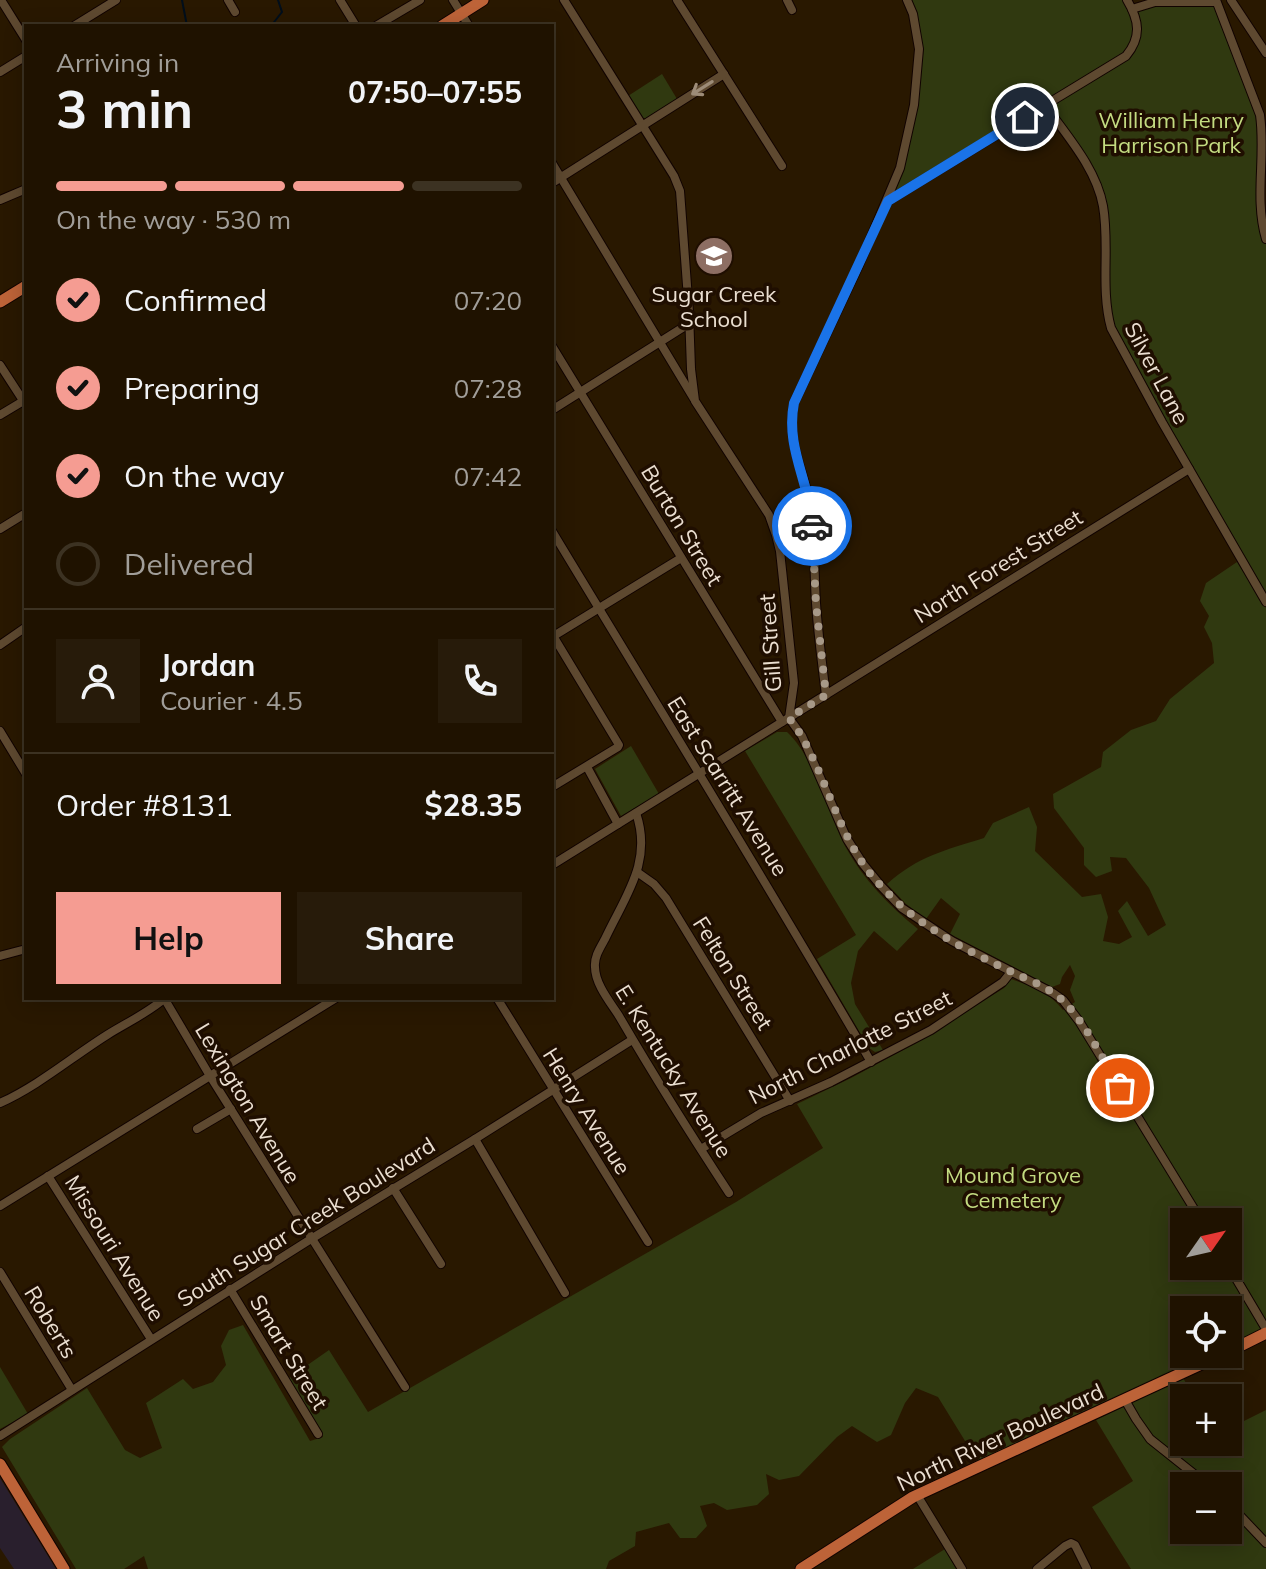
<!DOCTYPE html>
<html lang="en">
<head>
<meta charset="utf-8">
<style>
	:root { --surface:#1f1200; --page:#271b0a; --text:#f1f3f6; --muted:#a19e99; --line:#3c3222; --accent:#f59c92 }
	body { margin:0; font-family:Mulish,sans-serif; background:var(--page); color:var(--text); height:100vh; display:flex; flex-direction:column; font-size:30px; white-space:nowrap }
	* { box-sizing:border-box; margin:0 }
	p { font-size:26px; color:var(--muted) }
	.icon { flex:none; width:44px; height:44px; fill:none; stroke:currentColor; stroke-width:2; stroke-linecap:round; stroke-linejoin:round }
	.map { position:relative; flex:1; overflow:hidden }
	.sheet { position:absolute; left:24px; top:24px; width:530px; height:976px; display:flex; flex-direction:column; background:var(--surface); border-radius:0px; box-shadow:0 4px 20px #0003,0 0 0 2px var(--line) }
	.sheet>* { flex:none }
	.needle { width:52px; rotate:56deg }
	.controls { position:absolute; left:1170px; top:1208px; display:grid; gap:16px }
	.controls a { display:grid; place-items:center; width:72px; height:72px; border-radius:0px; background:var(--surface); box-shadow:0 4px 20px #0003,0 0 0 2px var(--line); font-size:40px }
	.pin { position:absolute; display:grid; place-items:center; width:68px; height:68px; color:#fff; margin:-34px; border:4px solid #fff; border-radius:50%; box-shadow:0 2px 8px #0007 }
	.courier { position:absolute; display:grid; place-items:center; width:80px; height:80px; margin:-40px; border:6px solid #1a73e8; border-radius:50%; background:#fff; color:#222; box-shadow:0 2px 10px #0007 }
	.headline em { font-style:normal; font-weight:700 }
	.headline div { display:flex; flex-direction:column-reverse }
	.headline { display:flex; align-items:center; justify-content:space-between; height:136px; padding:0 32px }
	h1 { font-size:52px; font-weight:700; line-height:60px }
	.bar { display:grid; grid-template-columns:repeat(4,1fr); gap:12px 8px; align-content:center; height:96px; padding:0 32px }
	.bar i { height:10px; border-radius:6px; background:var(--line) }
	.bar .selected { background:var(--accent) }
	.bar p { grid-column:span 4 }
	.line { display:flex; align-items:center; gap:20px; padding:0 32px; border-top:2px solid var(--line) }
	.line div { flex:1 }
	.round { display:grid; place-items:center; flex:none; width:84px; height:84px; border-radius:0px; background:var(--page) }
	ol { padding:0 32px; list-style:none }
	li { display:flex; align-items:center; gap:24px; height:88px }
	li p { margin-inline-start:auto }
	li .icon { padding:8px; border-radius:50%; background:var(--accent); color:#111; stroke-width:4 }
	li:last-child { color:var(--muted) }
	li i { width:44px; height:44px; border:4px solid var(--line); border-radius:50% }
	.primary-button { display:flex; gap:16px; margin-top:auto; padding:16px 32px }
	.primary-button a { flex:1; height:92px; border-radius:0px; background:var(--accent); color:#111; font-size:32px; font-weight:700; line-height:92px; text-align:center }
	.primary-button a+a { background:var(--page); color:var(--text) }
	.map>svg:first-child { display:block }
	.commercial { fill:#291f2d }
	.green { fill:#303910; fill-rule:evenodd }
	.lines { fill:none; stroke-linecap:round; stroke-linejoin:round }
	.stream { stroke:#010e1b; stroke-width:2 }
	.minor-casing { stroke:#110300; stroke-width:10 }
	.major-casing { stroke:#110300; stroke-width:13 }
	.minor { stroke:#5e4930; stroke-width:8 }
	.major { stroke:#bd6338; stroke-width:11 }
	.oneway { stroke:#9d8c78 }
	.done { stroke:#a79988; stroke-width:8; stroke-dasharray:0 14.4 }
	.route { stroke:#1a73e8; stroke-width:10 }
	.labels { text-anchor:middle; dominant-baseline:central; stroke-width:7; stroke-linejoin:round; paint-order:stroke }
	.park-label { font-size:22px; fill:#c3db80; stroke:#1f0e00 }
	.poi-label { font-size:22px; fill:#ebdfd1; stroke:#1f0e00 }
	.street-label { font-size:22px; fill:#ebdfd1; stroke:#1f0e00 }
</style>
</head>
<body>
<div class="map">
<svg width="1266" height="1569" viewBox="0 0 1266 1569">
	<rect width="100%" height="100%" fill="#291800"/>
	<!-- commercial -->
	<polygon class="commercial" points="0,1478 56,1569 14,1569 0,1548"/>
	<!-- green -->
	<g class="green">
		<polygon points="907,0 1127,0 1132,9 1155,2 1216,2 1264,131 1261,216 1266,238 1266,598 1111,328 1106,240 1095,179 1045,105 888,201 900,168 919,49"/>
		<polygon points="662,74 677,99 646,118 642,118 628,96"/>
		<path d="M1237,562L1266,608V1327L1228,1346V1310H1184V1354H1211L978,1462L938,1397L916,1388L905,1403L891,1435L877,1442L852,1426L837,1437L799,1476L779,1480L766,1474L769,1494L757,1505L727,1510L714,1503L700,1506L707,1526L696,1538H680L669,1523L636,1532L635,1546L609,1561L606,1569H148L144,1556L124,1569H76L2,1447L10,1439L87,1388L125,1450L140,1458L162,1448L146,1403L183,1379L193,1389L213,1382L226,1365L221,1346L229,1330L243,1325L310,1441L323,1437L289,1378L329,1350L368,1412L736,1202L823,1148L797,1104L851,1078L916,1043L1004,988L1011,979C1031,986 1049,992 1063,1010L1075,1002L1070,990L1075,976L1070,965L1062,977L1060,984L1052,987L950,934L960,914L941,898L926,919L906,904L887,884C918,856 946,850 984,838L993,823L1029,807L1037,827L1035,851L1082,897L1101,894L1108,917L1103,941L1119,944L1132,937L1118,911L1127,901L1148,936L1166,925L1149,888L1126,858L1110,857L1112,871L1096,877L1084,865V848L1054,808L1053,794L1101,767L1103,752L1131,730L1156,721L1170,699L1214,663L1212,643L1204,627L1209,616L1200,601L1206,583ZM1184,1222H1228V1266H1184Z"/>
		<path d="M777,732H787C815,758 827,811 845,846C863,879 889,906 918,929L897,951L874,931L858,951L851,983L855,1004L883,1050L875,1052L869,1048L817,959L856,935L745,751Z"/>
		<polygon points="631,746 659,794 621,816 595,769"/>
		<polygon points="0,1367 28,1414 0,1429"/>
		<path d="M1183,1378L1195,1398H1184V1442H1228V1429L1266,1410V1569H1131L1092,1507L1133,1481L1096,1420ZM1184,1486H1228V1530H1184Z"/>
		<polygon points="945,1549 956,1569 913,1569"/>
	</g>
	<g class="lines">
		<!-- stream -->
		<g class="stream">
			<polyline points="182,0 187,26"/>
			<polyline points="271,26 282,12 278,0"/>
		</g>
		<!-- minor casing -->
		<g class="minor-casing">
			<g id="minor">
				<polyline points="1,0 26,40"/>
				<polyline points="228,0 235,12"/>
				<polyline points="340,0 356,26"/>
				<polyline points="453,0 469,26"/>
				<polyline points="564,0 674,176 680,191 689,312 691,369 695,401 769,515 776,535 780,551 794,683 789,718 802,736 847,839 863,864 881,886 902,908 952,941 1053,993 1063,1000 1079,1021 1202,1222"/>
				<polyline points="677,0 782,166"/>
				<polyline points="787,0 792,10"/>
				<path d="M1216,0L1260,115C1266,156 1254,198 1266,239"/>
				<polyline points="1231,0 1266,53"/>
				<polyline points="1132,9 1155,2 1216,2"/>
				<polyline points="74,26 116,0"/>
				<polyline points="376,26 420,0"/>
				<polyline points="0,72 26,56"/>
				<path d="M1045,105C1067,136 1096,168 1103,206C1110,246 1100,288 1111,328L1162,422L1266,602"/>
				<polyline points="552,163 694,399"/>
				<polyline points="552,183 724,74"/>
				<polyline points="0,200 26,189"/>
				<path d="M888,201L1126,56C1142,37 1139,20 1127,0"/>
				<polyline points="552,346 782,722"/>
				<polyline points="0,365 26,405"/>
				<polyline points="552,410 690,323"/>
				<polyline points="0,415 25,400"/>
				<polyline points="0,529 26,513"/>
				<path d="M552,531C659,708 767,883 871,1062"/>
				<polyline points="552,634 619,745 618,747 552,787"/>
				<polyline points="552,637 681,558"/>
				<polyline points="0,645 26,627"/>
				<path d="M826,695C822,664 818,633 816,603C814,574 815,545 812,517C808,475 785,447 794,403L859,265L900,168L914,105L919,49L913,14L907,0"/>
				<polyline points="0,731 26,774"/>
				<polyline points="587,767 618,824"/>
				<path d="M636,813C653,862 625,896 605,939C600,948 594,957 595,967C595,984 610,1002 619,1016C654,1076 691,1135 729,1193"/>
				<polyline points="552,865 1189,469"/>
				<polyline points="637,872 654,884 666,898 790,1101"/>
				<polyline points="0,956 26,949"/>
				<polyline points="164,998 210,1076 405,1387"/>
				<polyline points="497,998 648,1242"/>
				<path d="M0,1103C38,1086 72,1057 107,1035C126,1023 148,1013 165,998"/>
				<polyline points="197,1129 231,1109"/>
				<polyline points="475,1139 565,1293"/>
				<polyline points="701,1149 761,1113 831,1082 931,1030 1003,982 1011,972"/>
				<polyline points="48,1176 151,1339"/>
				<polyline points="393,1188 441,1264"/>
				<polyline points="0,1206 336,998"/>
				<polyline points="1228,1265 1266,1329"/>
				<polyline points="0,1272 72,1390"/>
				<polyline points="230,1289 318,1434"/>
				<polyline points="1125,1400 1136,1419 1150,1439 1209,1486"/>
				<polyline points="0,1436 311,1239 475,1139 632,1040"/>
				<polyline points="917,1495 962,1569"/>
				<polyline points="1228,1503 1266,1543"/>
				<polyline points="1037,1569 1065,1546 1071,1543 1075,1545 1087,1569"/>
			</g>
		</g>
		<!-- major casing -->
		<g class="major-casing">
			<g id="major">
				<polyline points="442,26 483,0"/>
				<polyline points="0,302 26,286"/>
				<polyline points="1228,1352 1266,1333"/>
				<polyline points="0,1464 64,1569"/>
				<polyline points="801,1569 913,1497 1223,1354"/>
			</g>
		</g>
		<!-- minor -->
		<use href="#minor" class="minor"/>
		<!-- major -->
		<use href="#major" class="major"/>
	</g>
	<!-- one-way arrows -->
	<defs><path id="oneway-shaft" d="M-6 0H5M1.5-3L5.5 0L1.5 3" fill="none" stroke-width="1.6" stroke-linecap="round" stroke-linejoin="round" transform="scale(2)"/></defs>
	<use class="oneway" href="#oneway-shaft" transform="translate(702 88) rotate(148)"/>
	<g class="lines">
		<!-- done -->
		<path class="done" d="M812,526L816,604L826,695L789,718C803,735 812,756 821,776C838,816 852,857 883,888C918,926 964,949 1010,971C1028,980 1049,987 1063,1001C1084,1020 1105,1063 1120,1088"/>
		<!-- route -->
		<path class="route" d="M812,526C810,482 785,448 794,403L888,201L1025,117"/>
	</g>
	<!-- icons -->
	<defs>
		<g id="school-disc" transform="scale(2)"><circle r="9.5" fill="#8d6e63" stroke="#1f0e00"/><path d="M0-5L7-2L0 1L-7-2ZM-4 1L0 2.5L4 1V4Q0 6-4 4Z" fill="#fff"/></g>
	</defs>
	<g fill-rule="evenodd">
		<use href="#school-disc" x="714" y="256"/>
	</g>
	<g class="labels">
		<!-- park labels -->
		<g class="park-label">
			<text x="1171" y="120">William Henry<tspan x="1171" dy="25">Harrison Park</tspan></text>
			<text x="1013" y="1175">Mound Grove<tspan x="1013" dy="25">Cemetery</tspan></text>
		</g>
		<!-- poi labels -->
		<g class="poi-label">
			<text x="714" y="294">Sugar Creek<tspan x="714" dy="25">School</tspan></text>
		</g>
		<!-- street labels -->
		<g class="street-label">
			<text transform="translate(1157 373) rotate(62)">Silver Lane</text>
			<text transform="translate(682 525) rotate(59)">Burton Street</text>
			<text transform="translate(998 566) rotate(-32)">North Forest Street</text>
			<text transform="translate(770 643) rotate(-94)">Gill Street</text>
			<text transform="translate(728 786) rotate(58)">East Scarritt Avenue</text>
			<text transform="translate(733 973) rotate(58)">Felton Street</text>
			<text transform="translate(850 1047) rotate(-27)">North Charlotte Street</text>
			<text transform="translate(674 1071) rotate(58)">E. Kentucky Avenue</text>
			<text transform="translate(248 1103) rotate(59)">Lexington Avenue</text>
			<text transform="translate(587 1111) rotate(58)">Henry Avenue</text>
			<text transform="translate(306 1222) rotate(-32)">South Sugar Creek Boulevard</text>
			<text transform="translate(115 1248) rotate(58)">Missouri Avenue</text>
			<text transform="translate(51 1322) rotate(59)">Roberts</text>
			<text transform="translate(289 1352) rotate(59)">Smart Street</text>
			<text transform="translate(1000 1437) rotate(-25)">North River Boulevard</text>
		</g>
	</g>
</svg>
<div class="controls">
<a><svg class="needle" viewBox="-14 -14 28 28"><path d="M0-13l5 13h-10z" fill="#e53935"/><path d="M0 13l5-13h-10z" fill="#a19e99"/></svg></a>
<a><svg class="icon" aria-label="locate" viewBox="0 0 24 24"><circle cx="12" cy="12" r="6"/><path d="M12 2v4M12 18v4M2 12h4M18 12h4"/></svg></a>
<a>+</a>
<a>−</a>
</div>
<div class="pin" style="left:1120px;top:1088px;background:#ea580c"><svg class="icon" aria-label="bag" viewBox="0 0 24 24"><path d="M5 8h14l-1 12H6zM9 8a3 3 0 0 1 6 0"/></svg></div>
<div class="pin" style="left:1025px;top:117px;background:#1f2937"><svg class="icon" aria-label="home" viewBox="0 0 24 24"><path d="M3 11l9-7 9 7M6 9v11h12V9"/></svg></div>
<div class="courier" style="left:812px;top:526px"><svg class="icon" aria-label="car" viewBox="0 0 24 24"><path d="M5 17H2v-5l4-1 3-4h7l3 4 3 1v5h-3M9 17h6M6 11h13"/><circle cx="7" cy="17" r="2"/><circle cx="17" cy="17" r="2"/></svg></div>
<section class="sheet">
<div class="headline"><div><h1>3 min</h1><p>Arriving in</p></div><em>07:50–07:55</em></div>
<div class="bar"><i class="selected"></i><i class="selected"></i><i class="selected"></i><i></i><p>On the way · 530 m</p></div>
<ol>
<li><svg class="icon" aria-label="check" viewBox="0 0 24 24"><path d="M5 12l5 5 9-10"/></svg>Confirmed<p>07:20</p></li>
<li><svg class="icon" aria-label="check" viewBox="0 0 24 24"><path d="M5 12l5 5 9-10"/></svg>Preparing<p>07:28</p></li>
<li><svg class="icon" aria-label="check" viewBox="0 0 24 24"><path d="M5 12l5 5 9-10"/></svg>On the way<p>07:42</p></li>
<li><i></i>Delivered</li>
</ol>
<div class="line" style="height:144px"><a class="round"><svg class="icon" aria-label="person" viewBox="0 0 24 24"><circle cx="12" cy="8" r="4"/><path d="M4 21q1-7 8-7t8 7"/></svg></a><div><b>Jordan</b><p>Courier · 4.5</p></div><a class="round"><svg class="icon" aria-label="phone" viewBox="0 0 24 24"><path d="M5 4h4l2 5-3 2q2 4 5 5l2-3 5 2v4C11 20 4 13 5 4z"/></svg></a></div>
<div class="line" style="height:104px"><div>Order #8131</div><b>$28.35</b></div>
<div class="primary-button"><a>Help</a><a>Share</a></div>
</section>
</div>
</body>
</html>
